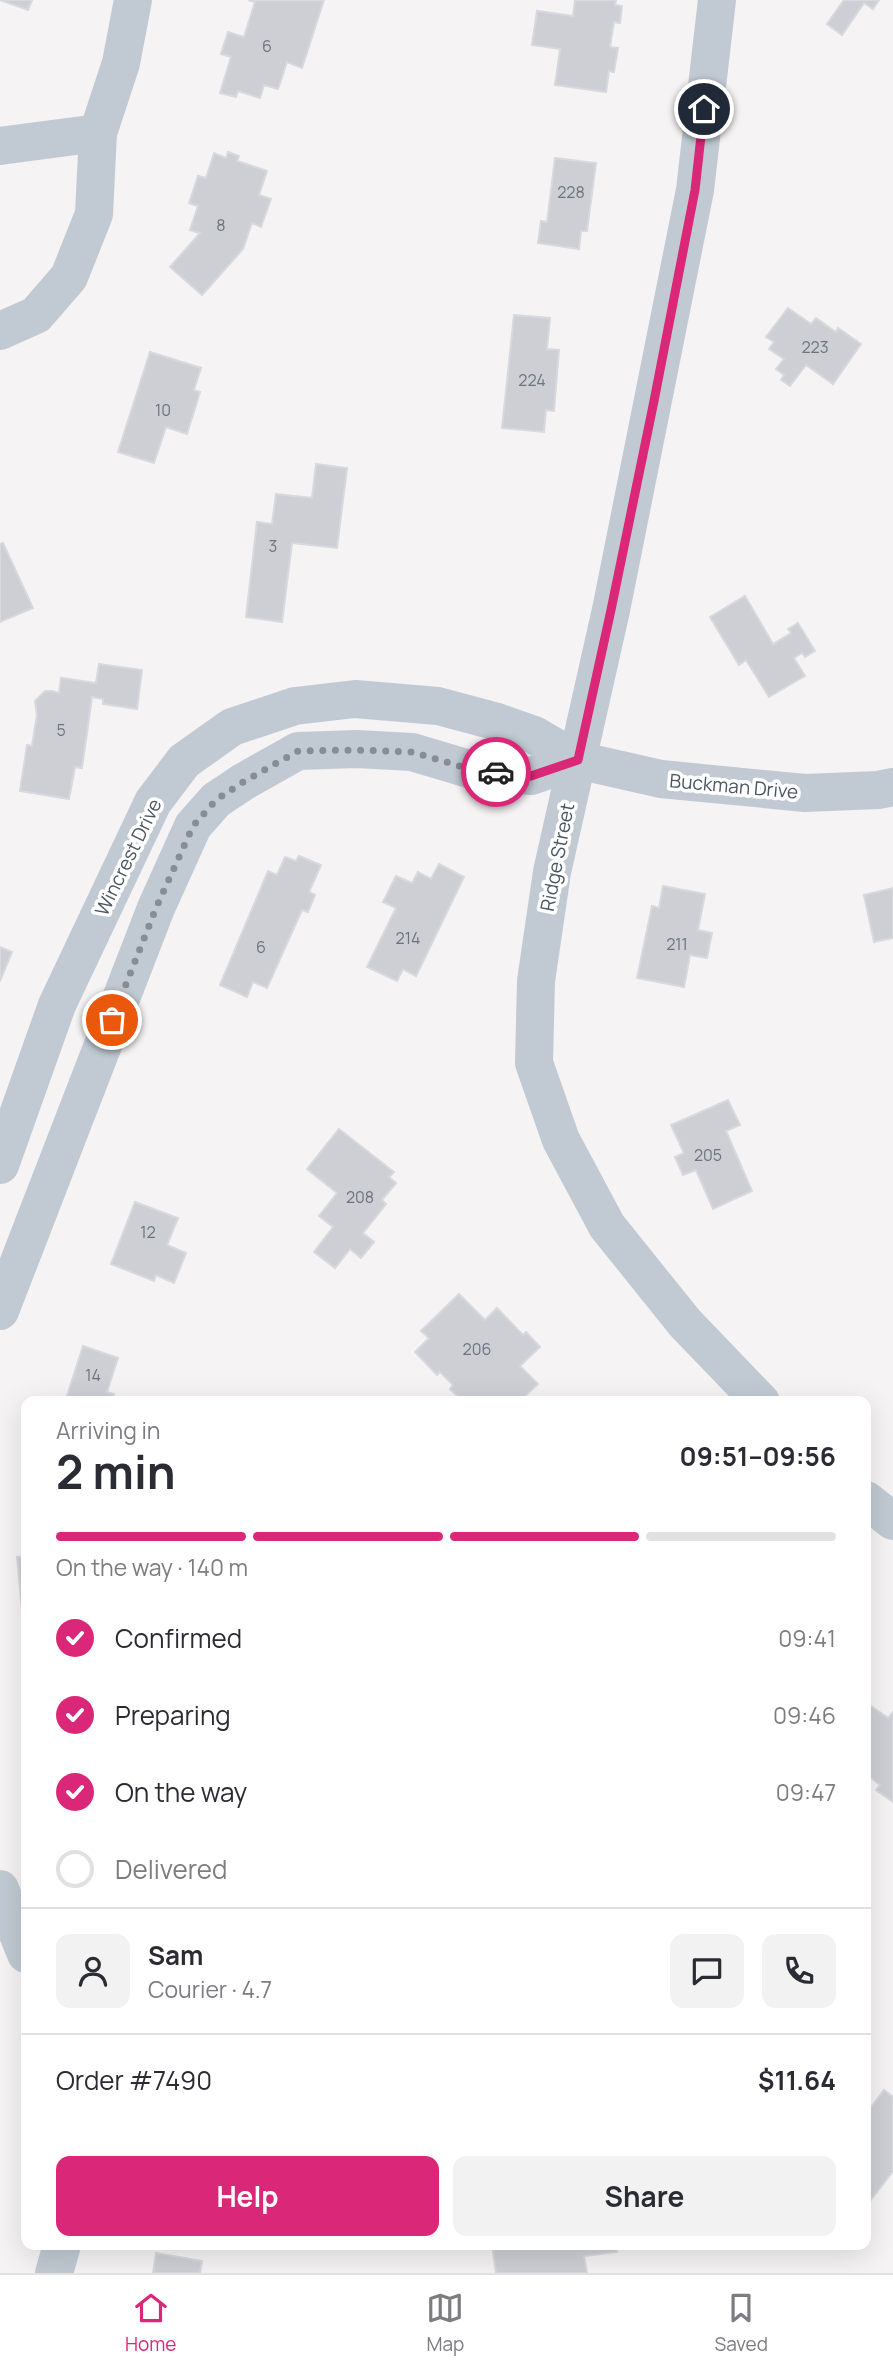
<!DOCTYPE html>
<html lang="en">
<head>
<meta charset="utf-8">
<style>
	:root { --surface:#fff; --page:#f2f2f3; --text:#2b2b33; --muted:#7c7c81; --line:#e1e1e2; --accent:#db2777 }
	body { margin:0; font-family:Manrope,sans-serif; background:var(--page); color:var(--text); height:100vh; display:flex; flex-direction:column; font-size:26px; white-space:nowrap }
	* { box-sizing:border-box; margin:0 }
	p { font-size:23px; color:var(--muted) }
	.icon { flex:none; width:38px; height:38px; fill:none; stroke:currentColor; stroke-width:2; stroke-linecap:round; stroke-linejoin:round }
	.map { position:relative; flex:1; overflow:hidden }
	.side { position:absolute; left:21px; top:1396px; width:850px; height:854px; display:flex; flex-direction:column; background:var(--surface); border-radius:14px; box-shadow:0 7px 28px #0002 }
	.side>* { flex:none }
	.pin { position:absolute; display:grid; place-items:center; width:60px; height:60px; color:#fff; margin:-30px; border:4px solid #fff; border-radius:50%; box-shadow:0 2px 7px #0007 }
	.courier { position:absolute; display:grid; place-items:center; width:70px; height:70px; margin:-35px; border:5px solid #db2777; border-radius:50%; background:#fff; color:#222; box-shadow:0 2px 9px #0007 }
	.summary em { font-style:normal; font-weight:700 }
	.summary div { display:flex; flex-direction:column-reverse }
	.summary { display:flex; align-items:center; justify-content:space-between; height:119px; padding:0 35px }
	h1 { font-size:46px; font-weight:700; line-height:52px }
	.bar { display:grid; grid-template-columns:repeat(4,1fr); gap:10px 7px; align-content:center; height:84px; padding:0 35px }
	.bar i { height:9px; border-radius:5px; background:var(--line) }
	.bar .selected { background:var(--accent) }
	.bar p { grid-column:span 4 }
	.line { display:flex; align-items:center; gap:18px; padding:0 35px; border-top:2px solid var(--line) }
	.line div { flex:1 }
	.round { display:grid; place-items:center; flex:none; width:74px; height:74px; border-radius:14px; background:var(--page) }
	ol { padding:0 35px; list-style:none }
	li { display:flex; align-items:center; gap:21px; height:77px }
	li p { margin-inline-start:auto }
	li .icon { padding:7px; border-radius:50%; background:var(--accent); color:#fff; stroke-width:4 }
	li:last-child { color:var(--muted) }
	li i { width:38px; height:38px; border:4px solid var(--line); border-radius:50% }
	.cta { display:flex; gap:14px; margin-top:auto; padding:14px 35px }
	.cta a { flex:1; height:80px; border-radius:14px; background:var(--accent); color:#fff; font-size:28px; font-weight:700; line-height:80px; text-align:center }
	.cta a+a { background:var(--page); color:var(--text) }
	.tabs { display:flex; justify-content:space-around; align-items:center; height:98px; border-top:2px solid var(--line); background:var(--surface); font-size:19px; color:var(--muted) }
	.tabs a { display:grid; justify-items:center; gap:4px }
	.tabs .selected { color:var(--accent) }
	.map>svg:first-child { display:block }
	.building { fill:#cdcfd5; stroke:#d7d9de; stroke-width:2 }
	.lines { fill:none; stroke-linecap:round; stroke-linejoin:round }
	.minor { stroke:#c1cad2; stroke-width:38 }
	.done { stroke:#868d94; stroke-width:7; stroke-dasharray:0 12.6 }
	.route { stroke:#db2777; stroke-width:9 }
	.labels { text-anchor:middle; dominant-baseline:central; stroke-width:7; stroke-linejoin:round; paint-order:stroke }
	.number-label { font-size:16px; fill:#6b747e }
	.street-label { font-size:19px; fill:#4a5661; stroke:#fff }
</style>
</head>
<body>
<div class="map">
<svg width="893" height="2273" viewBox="0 0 893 2273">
	<rect width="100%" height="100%" fill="#f5f3f3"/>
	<!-- building -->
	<g class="building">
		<polygon points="0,0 32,0 28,10"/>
		<polygon points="248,0 324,0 302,68 287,62 278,89 264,85 260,98 238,91 236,97 220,93 231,57 221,54 228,32 244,37 255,2"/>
		<polygon points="575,0 616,0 615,5 622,6 620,23 614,22 610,47 618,48 614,72 609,71 606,92 555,85 560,49 532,45 537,11 573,16"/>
		<polygon points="844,0 879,0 873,9 864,3 842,35 827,24"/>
		<polygon points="228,152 239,156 237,161 267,171 259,195 271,199 261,227 252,223 243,249 202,295 170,267 200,233 190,230 198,206 189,203 198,176 206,178 214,153 226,158"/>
		<polygon points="555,158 596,163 587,231 581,231 579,249 538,243 541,221 547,222"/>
		<polygon points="788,308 811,324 816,318 836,332 838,328 861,344 833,384 806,365 790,386 781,380 784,375 776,369 784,359 769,349 774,342 766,337"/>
		<polygon points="514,315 550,318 547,349 559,350 554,411 546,410 544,432 502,428"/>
		<polygon points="150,352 201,368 194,390 200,392 187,434 166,427 154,463 118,452"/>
		<polygon points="316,464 347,468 337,548 292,543 282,622 246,617 257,522 272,524 276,494 312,498"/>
		<polygon points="3,543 33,608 0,622 0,544"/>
		<polygon points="745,596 773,644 791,633 788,629 798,623 815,651 805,657 802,653 794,658 805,676 769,697 746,660 739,665 710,617"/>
		<polygon points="99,664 142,670 137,709 103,704 103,699 92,697 82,768 75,767 69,799 20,791 27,745 32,746 37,715 35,701 45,691 52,691 59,693 61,678 96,683"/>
		<polygon points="299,856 321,865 309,892 315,895 308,912 302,910 267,988 253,982 247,997 220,985 268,871 277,875 285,857 296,861"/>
		<polygon points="439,864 464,877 416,976 403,969 397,981 367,967 396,908 383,902 396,876 412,883 418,872 431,879"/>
		<polygon points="663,886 705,894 698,930 712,933 707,958 690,955 684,987 637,978 652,906 659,908"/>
		<polygon points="893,888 893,938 874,942 864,895"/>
		<polygon points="0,947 12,952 0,981"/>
		<polygon points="728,1100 740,1125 726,1131 752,1191 713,1209 696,1170 683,1175 675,1157 684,1153 671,1125"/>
		<polygon points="339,1129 394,1172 389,1177 396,1183 382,1200 386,1204 363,1233 374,1242 361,1258 350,1249 335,1268 314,1252 333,1227 319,1216 337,1193 307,1169"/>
		<polygon points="135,1202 178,1218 167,1245 186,1253 174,1283 156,1275 154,1281 111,1264"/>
		<polygon points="459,1294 485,1320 497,1308 523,1335 526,1332 540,1347 520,1366 538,1384 519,1402 463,1402 450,1389 453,1385 440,1372 437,1375 415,1352 429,1338 421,1331"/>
		<polygon points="83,1346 118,1358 107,1392 114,1394 112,1402 65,1402"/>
		<polygon points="26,1556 26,1652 17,1557"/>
		<polygon points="871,1706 888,1718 893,1712 893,1802 876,1790 880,1785 866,1774 866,1712"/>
		<polygon points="884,2090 893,2097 893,2171 866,2206 866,2114"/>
		<polygon points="492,2245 616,2245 617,2252 584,2256 587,2273 496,2273"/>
		<polygon points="156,2253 202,2261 200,2273 153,2273"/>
	</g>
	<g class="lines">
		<!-- minor -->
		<g class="minor">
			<polyline points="717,0 695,190 611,610 552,872 536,981 534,1063 561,1140 607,1226 685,1323 761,1402"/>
			<polyline points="0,146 98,133"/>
			<polyline points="0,331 36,315 69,277 94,214 98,133 121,63 133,0"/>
			<polyline points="0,1165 57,1005 153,802 184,761 232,727 295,706 355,699 438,706 494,721 534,735 577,760 661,779 805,793 878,790 893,787"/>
			<polyline points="0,1311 156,908 193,826 216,800 243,782 298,751 357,749 412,752 469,769 531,776 577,760"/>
			<polyline points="866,1500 893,1521"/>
			<polyline points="0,1889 26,1954"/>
			<polyline points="54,2273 62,2245"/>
		</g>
	</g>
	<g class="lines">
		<!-- done -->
		<polyline class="done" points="112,1020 156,908 193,826 216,800 243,782 298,751 357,750 412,752 470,769 496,772"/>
		<!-- route -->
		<polyline class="route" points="496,772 531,776 578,760 611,610 654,401 695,190 704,109"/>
	</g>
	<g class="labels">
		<!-- number labels -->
		<g class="number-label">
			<text x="267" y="46">6</text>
			<text x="571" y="192">228</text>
			<text x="221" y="225">8</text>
			<text x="815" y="347">223</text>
			<text x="532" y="380">224</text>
			<text x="163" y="410">10</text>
			<text x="273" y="546">3</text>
			<text x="61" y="730">5</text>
			<text x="408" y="938">214</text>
			<text x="677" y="944">211</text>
			<text x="261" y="947">6</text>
			<text x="708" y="1155">205</text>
			<text x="360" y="1197">208</text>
			<text x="148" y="1232">12</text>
			<text x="477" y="1349">206</text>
			<text x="93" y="1375">14</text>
		</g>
		<!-- street labels -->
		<g class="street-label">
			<text transform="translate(734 786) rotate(5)">Buckman Drive</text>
			<text transform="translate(128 857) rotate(-64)">Wincrest Drive</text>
			<text transform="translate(557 857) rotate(-79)">Ridge Street</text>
		</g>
	</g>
</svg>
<div class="pin" style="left:112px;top:1020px;background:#ea580c"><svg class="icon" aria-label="bag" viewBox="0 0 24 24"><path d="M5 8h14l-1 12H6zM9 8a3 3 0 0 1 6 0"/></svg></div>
<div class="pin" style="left:704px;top:109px;background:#1f2937"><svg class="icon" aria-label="home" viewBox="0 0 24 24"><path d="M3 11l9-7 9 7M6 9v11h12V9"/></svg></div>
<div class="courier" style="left:496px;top:772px"><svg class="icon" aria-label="car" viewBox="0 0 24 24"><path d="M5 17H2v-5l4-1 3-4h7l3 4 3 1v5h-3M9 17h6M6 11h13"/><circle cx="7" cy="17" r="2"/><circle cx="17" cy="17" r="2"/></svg></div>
<section class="side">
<div class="summary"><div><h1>2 min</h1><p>Arriving in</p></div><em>09:51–09:56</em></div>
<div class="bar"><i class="selected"></i><i class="selected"></i><i class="selected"></i><i></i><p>On the way · 140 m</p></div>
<ol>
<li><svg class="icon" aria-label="check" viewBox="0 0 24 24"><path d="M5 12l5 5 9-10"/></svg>Confirmed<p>09:41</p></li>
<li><svg class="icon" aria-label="check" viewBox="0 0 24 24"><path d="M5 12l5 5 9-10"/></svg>Preparing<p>09:46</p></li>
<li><svg class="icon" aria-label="check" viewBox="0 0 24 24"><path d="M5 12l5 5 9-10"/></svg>On the way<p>09:47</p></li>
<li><i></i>Delivered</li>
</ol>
<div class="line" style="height:126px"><a class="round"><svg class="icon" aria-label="person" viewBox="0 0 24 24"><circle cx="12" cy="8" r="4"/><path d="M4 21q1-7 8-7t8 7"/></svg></a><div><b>Sam</b><p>Courier · 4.7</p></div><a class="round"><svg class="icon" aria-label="chat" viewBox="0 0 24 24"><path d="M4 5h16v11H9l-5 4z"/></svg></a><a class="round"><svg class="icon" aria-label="phone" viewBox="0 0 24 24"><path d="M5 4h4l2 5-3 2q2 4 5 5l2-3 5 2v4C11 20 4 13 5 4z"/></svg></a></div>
<div class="line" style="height:91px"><div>Order #7490</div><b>$11.64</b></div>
<div class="cta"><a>Help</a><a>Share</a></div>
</section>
</div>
<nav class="tabs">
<a class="selected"><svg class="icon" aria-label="home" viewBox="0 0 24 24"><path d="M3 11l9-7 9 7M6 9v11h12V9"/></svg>Home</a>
<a><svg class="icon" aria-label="map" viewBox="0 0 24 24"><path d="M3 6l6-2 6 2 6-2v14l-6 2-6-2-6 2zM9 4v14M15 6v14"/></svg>Map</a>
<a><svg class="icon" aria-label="saved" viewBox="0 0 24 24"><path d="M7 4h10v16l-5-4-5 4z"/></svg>Saved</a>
</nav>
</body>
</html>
